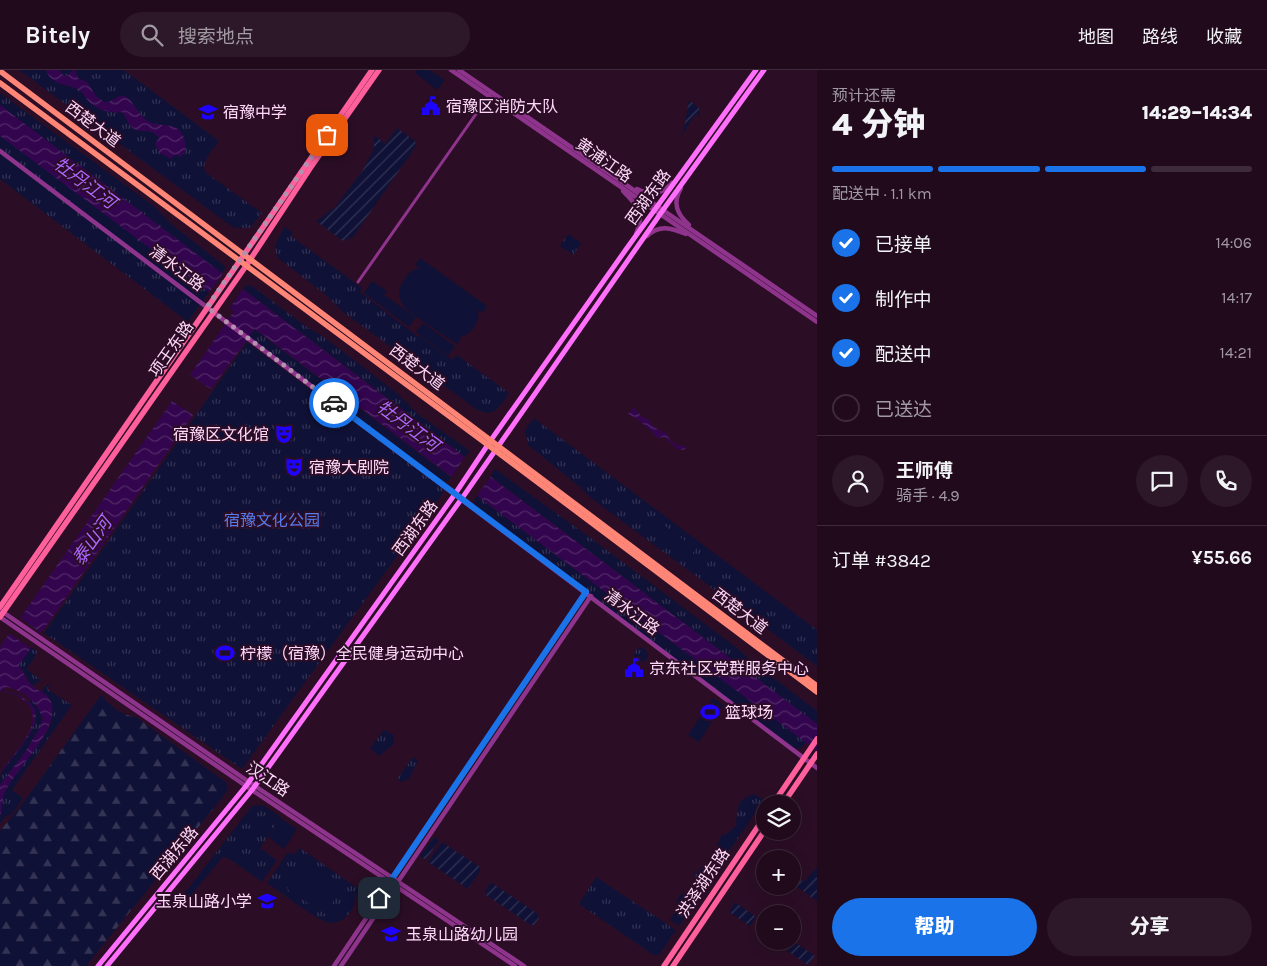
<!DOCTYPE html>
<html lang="zh">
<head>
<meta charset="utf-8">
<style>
	:root { --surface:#200a1c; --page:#2d1829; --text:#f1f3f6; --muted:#a29aa3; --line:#3d2b3b; --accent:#1a73e8 }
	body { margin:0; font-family:Karla,"Noto Sans SC",sans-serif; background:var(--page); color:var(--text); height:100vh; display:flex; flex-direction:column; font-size:19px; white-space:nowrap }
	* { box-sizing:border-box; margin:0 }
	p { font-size:16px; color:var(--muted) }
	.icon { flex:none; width:28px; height:28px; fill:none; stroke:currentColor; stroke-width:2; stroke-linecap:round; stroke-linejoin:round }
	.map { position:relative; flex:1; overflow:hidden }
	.sheet { display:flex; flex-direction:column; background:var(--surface); width:450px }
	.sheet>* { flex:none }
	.tools { position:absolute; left:756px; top:725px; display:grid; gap:10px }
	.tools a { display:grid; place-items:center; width:45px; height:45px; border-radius:50%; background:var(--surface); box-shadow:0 2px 12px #0003,0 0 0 1px var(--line); font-size:25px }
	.pin { position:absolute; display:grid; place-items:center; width:42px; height:42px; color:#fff; margin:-21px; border-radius:10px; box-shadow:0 2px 8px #0006 }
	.courier { position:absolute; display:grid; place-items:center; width:50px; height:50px; margin:-25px; border:4px solid #1a73e8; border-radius:50%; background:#fff; color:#222; box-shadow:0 1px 6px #0007 }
	.headline em { font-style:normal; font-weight:800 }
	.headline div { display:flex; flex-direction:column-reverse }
	.headline { display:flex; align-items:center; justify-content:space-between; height:85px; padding:0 15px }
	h1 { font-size:32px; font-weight:800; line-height:38px }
	.bar { display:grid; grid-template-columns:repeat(4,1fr); gap:8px 5px; align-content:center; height:60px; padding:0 15px }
	.bar i { height:6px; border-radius:4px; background:var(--line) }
	.bar .selected { background:var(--accent) }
	.bar p { grid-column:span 4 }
	.line { display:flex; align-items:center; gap:12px; padding:0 15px; border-top:1px solid var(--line) }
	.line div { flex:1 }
	.round { display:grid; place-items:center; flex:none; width:52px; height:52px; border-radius:26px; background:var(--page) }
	ol { padding:0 15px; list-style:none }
	li { display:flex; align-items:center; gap:15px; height:55px }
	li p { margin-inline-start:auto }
	li .icon { padding:5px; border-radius:50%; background:var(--accent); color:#fff; stroke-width:4 }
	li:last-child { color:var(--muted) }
	li i { width:28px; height:28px; border:2px solid var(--line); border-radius:50% }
	.button { display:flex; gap:10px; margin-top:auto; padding:10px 15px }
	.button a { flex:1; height:58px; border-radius:30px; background:var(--accent); color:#fff; font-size:20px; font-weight:800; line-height:58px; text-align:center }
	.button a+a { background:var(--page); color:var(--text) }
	header { display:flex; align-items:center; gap:30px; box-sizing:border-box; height:70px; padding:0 25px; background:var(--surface); border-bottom:1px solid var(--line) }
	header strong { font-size:24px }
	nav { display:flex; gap:28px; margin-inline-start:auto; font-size:18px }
	.search { width:350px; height:45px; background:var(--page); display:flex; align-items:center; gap:12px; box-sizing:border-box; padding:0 18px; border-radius:28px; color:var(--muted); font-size:19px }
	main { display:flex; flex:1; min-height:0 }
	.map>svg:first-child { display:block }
	.grass { fill:url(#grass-tufts) }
	.forest { fill:url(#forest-firs) }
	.garden { fill:url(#garden-furrows) }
	.pitch { fill:#101136 }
	.water { fill:url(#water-waves) }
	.pier { fill:#2b0e26 }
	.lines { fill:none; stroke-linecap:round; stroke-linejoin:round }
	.minor { stroke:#8f348c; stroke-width:3 }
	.tertiary { stroke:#8f348c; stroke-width:4.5 }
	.secondary { stroke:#ff6ffb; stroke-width:5 }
	.primary { stroke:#ff5f9b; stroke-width:5.5 }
	.trunk { stroke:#ff8677; stroke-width:5.5 }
	.done { stroke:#b591b0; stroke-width:5; stroke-dasharray:0 9 }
	.route { stroke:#1a73e8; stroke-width:6 }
	.labels { text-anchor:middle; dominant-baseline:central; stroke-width:4; stroke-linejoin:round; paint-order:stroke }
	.poi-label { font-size:16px; fill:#ffd8fa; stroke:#2b0e26; text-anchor:start }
	.street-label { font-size:16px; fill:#ffd8fa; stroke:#2b0e26 }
	.park-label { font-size:16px; fill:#567ced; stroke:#2b0e26 }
	.water-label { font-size:18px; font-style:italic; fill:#ad66ff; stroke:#2b0e26 }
</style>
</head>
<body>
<header>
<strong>Bitely</strong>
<div class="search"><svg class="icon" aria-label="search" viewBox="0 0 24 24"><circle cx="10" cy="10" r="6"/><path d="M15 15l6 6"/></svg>搜索地点</div>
<nav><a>地图</a><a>路线</a><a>收藏</a></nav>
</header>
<main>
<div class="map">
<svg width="817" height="896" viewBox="0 0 817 896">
	<defs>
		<pattern id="grass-tufts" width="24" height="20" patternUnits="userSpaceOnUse" patternTransform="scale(1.25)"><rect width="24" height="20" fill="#101136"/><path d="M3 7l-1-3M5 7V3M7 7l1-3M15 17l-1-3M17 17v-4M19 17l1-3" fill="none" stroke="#343354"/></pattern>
		<pattern id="forest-firs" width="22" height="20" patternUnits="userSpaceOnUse" patternTransform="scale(1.25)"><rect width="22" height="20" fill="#101136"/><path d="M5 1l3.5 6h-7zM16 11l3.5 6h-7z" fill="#343354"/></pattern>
		<pattern id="garden-furrows" width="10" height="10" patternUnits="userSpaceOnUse" patternTransform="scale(1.25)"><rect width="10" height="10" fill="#101136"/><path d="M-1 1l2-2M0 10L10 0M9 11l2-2" fill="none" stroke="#343354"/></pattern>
		<pattern id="water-waves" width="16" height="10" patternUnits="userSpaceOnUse" patternTransform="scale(1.25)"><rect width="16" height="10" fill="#33054e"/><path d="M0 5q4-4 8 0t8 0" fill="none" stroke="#522968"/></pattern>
	</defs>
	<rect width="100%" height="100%" fill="#2b0e26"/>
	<!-- grass -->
	<g class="grass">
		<path d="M19,0H124L219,71C213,80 201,91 205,102L262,143L250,158H234Z"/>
		<polygon points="0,23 155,137 170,153 226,197 188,252 0,109"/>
		<path d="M285,157L293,163L291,166L362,218L360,222L417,266H420L451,289H453L457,285L509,323C499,338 494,349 476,339L343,242L326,225L279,189C271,177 278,169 285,157Z"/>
		<polygon points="568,164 581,173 574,184 572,184 560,176"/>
		<polygon points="247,215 252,216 307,257 324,267 398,324 418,344 470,381 465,387 243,219"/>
		<polygon points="254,259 451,407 448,411 441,412 249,267"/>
		<polygon points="247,272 442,418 443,423 242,699 44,563"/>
		<polygon points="534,348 817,560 817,596 591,428 580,417 528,375 525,362 527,357"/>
		<polygon points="495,399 592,469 737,578 749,589 817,641 817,654 490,406"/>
		<path d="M477,426L806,672C801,679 799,680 792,677L476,439L474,430Z"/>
		<polygon points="31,577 38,582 27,599 41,610 32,616 19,595"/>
		<circle cx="641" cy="585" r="7"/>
		<path d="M48,614L50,615L47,619L72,635L12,720L23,728L12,744L5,747L0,754C0,744 1,730 5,720C15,700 51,667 52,646C53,640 49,632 48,627L41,621Z"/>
		<path d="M32,629C38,635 44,645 42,654L25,682L0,715C0,711 0,706 1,703C10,685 52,652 29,632Z"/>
		<polygon points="384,660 394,665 394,674 379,686 370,678"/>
		<polygon points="413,687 418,691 409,709 401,712 398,710 398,708"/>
		<path d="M754,724L764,730L728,783L717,776L722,764L725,765L736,756C738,737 735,731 754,724Z"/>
		<polygon points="263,735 281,747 260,778 277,790 262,812 231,790 223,787 188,829 183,825 252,736"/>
		<path d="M300,778L363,822L360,826L355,823C356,831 353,839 348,845C344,850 337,853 331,853C316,851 281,822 267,813L288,782L291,784L296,783Z"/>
		<polygon points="704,796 714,803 679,856 670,850 678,837 676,831 681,824 687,823 696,812 694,805"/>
		<polygon points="596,807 676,860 660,884 655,886 579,834"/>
	</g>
	<!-- forest -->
	<path class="forest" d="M101,625C111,636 120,645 136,647L227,713L228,717L226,723L86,896H0V761L23,733Z"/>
	<!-- garden -->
	<g class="garden">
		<polygon points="689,30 699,38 700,46 696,44 680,68 684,59"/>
		<polygon points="397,58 415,71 416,75 414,79 353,167 343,171 316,151 335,137 363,100 374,78 374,65 385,74"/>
		<polygon points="434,767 439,770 426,790 420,786"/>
		<polygon points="442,772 480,797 480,801 468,819 428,792"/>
		<polygon points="817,797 817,831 793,814 794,805 802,811 803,810 805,811"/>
		<polygon points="492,813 538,844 539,848 534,855 531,855 486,825 485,821 490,814"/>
		<polygon points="735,832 756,847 750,856 729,842"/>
		<polygon points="773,871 793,871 815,886 808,895"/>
	</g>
	<!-- pitch -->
	<g class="pitch">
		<polygon points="417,0 429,0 445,10 437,20 415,3"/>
		<path d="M420,188L487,236L483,243L478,240C480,251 472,266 459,267L461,269L457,274C444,265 412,246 403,235C398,228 398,219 402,213C407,205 410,200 420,198L415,195Z"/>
		<polygon points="372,211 387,221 384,225 416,247 409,257 364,223"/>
		<polygon points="423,253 455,276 448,286 416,262"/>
		<polygon points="662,454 696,479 688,489 654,464"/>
		<polygon points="713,628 723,635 699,672 688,665"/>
		<polygon points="280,748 297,759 284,779 268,767"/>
		<polygon points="306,790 344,815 325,844 287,819"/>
	</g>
	<!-- water -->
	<g class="water">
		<path d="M46,0H59L64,6L68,5L73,0H75L78,8L87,12L96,26L104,32H108L122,25C133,29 136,41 145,49C159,62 185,44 186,81L180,87L176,84L171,89L160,83L155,74L159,68C152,57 143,64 134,59C127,55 127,47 122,42C111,44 98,40 89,32C85,28 84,23 79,20C67,13 51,16 46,0Z"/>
		<polygon points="0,35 817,654 817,681 255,259 211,319 190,305 234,241 0,66"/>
		<path d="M172,331L193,345L19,595C23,602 27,612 34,617C40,622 48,624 51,632C61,658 17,698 6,720C1,729 3,738 0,746V715L25,682L39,659L43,649C36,631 26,622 7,617L0,622V577Z"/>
		<path d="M633,337L642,347L648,349C651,356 659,361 666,363L670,370L677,375L685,376L686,378L683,380L677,379L664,367L658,368L654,365L653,362C644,356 639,348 627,344L631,342Z"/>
		<path d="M7,621C13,622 20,625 25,629C30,633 35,637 36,644C37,661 10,691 0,704C2,698 7,694 11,689C31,662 49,639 9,622L2,623Z"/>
	</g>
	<!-- pier -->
	<g class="pier">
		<polygon points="224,202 244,217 229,239 208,224"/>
		<polygon points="466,385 492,405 475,428 450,409"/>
		<polygon points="19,547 41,563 30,578 9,563"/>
	</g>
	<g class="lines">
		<!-- minor -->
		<polyline class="minor" points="358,212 490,24"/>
		<!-- tertiary -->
		<g class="tertiary">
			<polyline points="451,0 817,252"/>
			<polyline points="459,0 817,246"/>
			<polyline points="0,81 817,698"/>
			<path d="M681,118C672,133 677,144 689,155"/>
			<path d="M637,119C651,126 661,125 672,113"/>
			<path d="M623,121C638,136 645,142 636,164"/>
			<path d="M647,166C660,154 671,158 686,164"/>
			<polyline points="0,540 249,712 524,896"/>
			<polyline points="0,547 246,716 515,896"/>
			<polyline points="334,896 586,522"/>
			<polyline points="341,896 591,526"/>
		</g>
		<!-- secondary -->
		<g class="secondary">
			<polyline points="98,896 246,716 455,424 491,370 627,178 756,0"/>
			<polyline points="107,896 252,720 465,424 663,140 764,0"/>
		</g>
		<!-- primary -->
		<g class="primary">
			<polyline points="0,537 372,0"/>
			<polyline points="0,547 246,196 311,97 379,0"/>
			<polyline points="773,734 817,669"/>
			<polyline points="783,734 817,684"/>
			<polyline points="664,896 765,746"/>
			<polyline points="673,896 765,760"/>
		</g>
		<!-- trunk -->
		<g class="trunk">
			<polyline points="0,1 817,616"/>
			<polyline points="0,13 480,369 817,622"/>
		</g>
	</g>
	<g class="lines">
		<!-- done -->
		<polyline class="done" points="327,65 207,237 334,333"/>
		<!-- route -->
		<polyline class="route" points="334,333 586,522 379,828"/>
	</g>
	<!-- icons -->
	<defs>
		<g id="civic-bare" transform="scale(1.5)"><path d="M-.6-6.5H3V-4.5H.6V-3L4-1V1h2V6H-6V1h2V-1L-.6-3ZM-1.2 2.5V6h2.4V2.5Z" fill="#1e04ff" stroke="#2b0e26" stroke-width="2.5" paint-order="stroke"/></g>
		<g id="school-bare" transform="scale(1.5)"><path d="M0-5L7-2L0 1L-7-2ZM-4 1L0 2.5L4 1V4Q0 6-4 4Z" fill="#1e04ff" stroke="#2b0e26" stroke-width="2.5" paint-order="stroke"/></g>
		<g id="theatre-bare" transform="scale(1.5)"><path d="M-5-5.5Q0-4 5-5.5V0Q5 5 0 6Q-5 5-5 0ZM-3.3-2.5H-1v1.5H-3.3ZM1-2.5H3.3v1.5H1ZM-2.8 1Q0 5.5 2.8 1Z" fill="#1e04ff" stroke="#2b0e26" stroke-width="2.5" paint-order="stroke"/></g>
		<g id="stadium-bare" transform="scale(1.5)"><path d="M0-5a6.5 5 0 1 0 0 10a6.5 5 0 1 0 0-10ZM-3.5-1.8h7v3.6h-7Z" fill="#1e04ff" stroke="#2b0e26" stroke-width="2.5" paint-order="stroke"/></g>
	</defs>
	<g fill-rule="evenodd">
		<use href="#civic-bare" x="431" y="36"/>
		<use href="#school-bare" x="208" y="42"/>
		<use href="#theatre-bare" x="284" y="364"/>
		<use href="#theatre-bare" x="294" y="397"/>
		<use href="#stadium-bare" x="225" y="583"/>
		<use href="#civic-bare" x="634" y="598"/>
		<use href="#stadium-bare" x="710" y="642"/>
		<use href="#school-bare" x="267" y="831"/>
		<use href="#school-bare" x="391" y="864"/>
	</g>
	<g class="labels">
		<!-- poi labels -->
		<g class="poi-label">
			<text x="446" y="36">宿豫区消防大队</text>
			<text x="223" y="42">宿豫中学</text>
			<text x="269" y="364" text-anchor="end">宿豫区文化馆</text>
			<text x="309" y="397">宿豫大剧院</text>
			<text x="240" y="583">柠檬（宿豫）全民健身运动中心</text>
			<text x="649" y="598">京东社区党群服务中心</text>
			<text x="725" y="642">篮球场</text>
			<text x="252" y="831" text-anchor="end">玉泉山路小学</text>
			<text x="406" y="864">玉泉山路幼儿园</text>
		</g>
		<!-- street labels -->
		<g class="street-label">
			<text transform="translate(93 54) rotate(37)">西楚大道</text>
			<text transform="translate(604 90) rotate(35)">黄浦江路</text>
			<text transform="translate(648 127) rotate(-54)">西湖东路</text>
			<text transform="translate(177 198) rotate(37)">清水江路</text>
			<text transform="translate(171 279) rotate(-55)">项王东路</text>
			<text transform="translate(417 297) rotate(37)">西楚大道</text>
			<text transform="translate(415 458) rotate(-54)">西湖东路</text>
			<text transform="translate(740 541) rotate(37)">西楚大道</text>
			<text transform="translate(632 542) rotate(37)">清水江路</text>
			<text transform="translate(268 709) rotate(34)">汉江路</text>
			<text transform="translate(174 783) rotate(-50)">西湖东路</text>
			<text transform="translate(703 813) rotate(-56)">洪泽湖东路</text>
		</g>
		<!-- park labels -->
		<g class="park-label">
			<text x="272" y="450">宿豫文化公园</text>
		</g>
		<!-- water labels -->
		<g class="water-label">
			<text transform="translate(85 113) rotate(37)">牡丹江河</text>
			<text transform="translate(408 356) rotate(37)">牡丹江河</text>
			<text transform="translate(92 471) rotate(-55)">泰山河</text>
		</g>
	</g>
</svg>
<div class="tools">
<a><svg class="icon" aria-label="layers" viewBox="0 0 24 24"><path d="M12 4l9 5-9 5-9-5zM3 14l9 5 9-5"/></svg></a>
<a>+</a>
<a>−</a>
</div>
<div class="pin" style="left:327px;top:65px;background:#ea580c"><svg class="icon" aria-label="bag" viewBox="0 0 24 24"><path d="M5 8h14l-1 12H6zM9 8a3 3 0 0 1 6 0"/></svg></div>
<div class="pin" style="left:379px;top:828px;background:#1f2937"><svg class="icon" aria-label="home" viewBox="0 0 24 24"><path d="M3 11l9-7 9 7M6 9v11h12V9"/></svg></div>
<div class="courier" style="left:334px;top:333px"><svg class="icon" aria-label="car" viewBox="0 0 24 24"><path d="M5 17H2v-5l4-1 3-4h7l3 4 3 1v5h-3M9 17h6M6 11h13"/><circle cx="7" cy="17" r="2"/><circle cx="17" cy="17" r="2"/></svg></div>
</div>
<section class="sheet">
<div class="headline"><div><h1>4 分钟</h1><p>预计还需</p></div><em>14:29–14:34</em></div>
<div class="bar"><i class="selected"></i><i class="selected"></i><i class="selected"></i><i></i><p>配送中 · 1.1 km</p></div>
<ol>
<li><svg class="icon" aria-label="check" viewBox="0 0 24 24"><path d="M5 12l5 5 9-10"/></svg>已接单<p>14:06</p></li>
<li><svg class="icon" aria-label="check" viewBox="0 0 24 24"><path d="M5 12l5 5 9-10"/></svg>制作中<p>14:17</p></li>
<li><svg class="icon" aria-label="check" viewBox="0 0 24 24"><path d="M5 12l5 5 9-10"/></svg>配送中<p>14:21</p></li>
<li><i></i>已送达</li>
</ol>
<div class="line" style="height:90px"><a class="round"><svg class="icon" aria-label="person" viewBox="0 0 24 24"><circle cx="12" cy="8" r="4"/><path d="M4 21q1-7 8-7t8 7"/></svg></a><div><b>王师傅</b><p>骑手 · 4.9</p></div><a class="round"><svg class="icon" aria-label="chat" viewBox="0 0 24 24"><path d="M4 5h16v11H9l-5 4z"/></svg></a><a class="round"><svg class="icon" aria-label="phone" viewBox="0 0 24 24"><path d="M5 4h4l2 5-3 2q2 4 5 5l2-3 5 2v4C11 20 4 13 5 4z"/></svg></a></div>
<div class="line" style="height:65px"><div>订单 #3842</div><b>¥55.66</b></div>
<div class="button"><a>帮助</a><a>分享</a></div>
</section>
</main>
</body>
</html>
